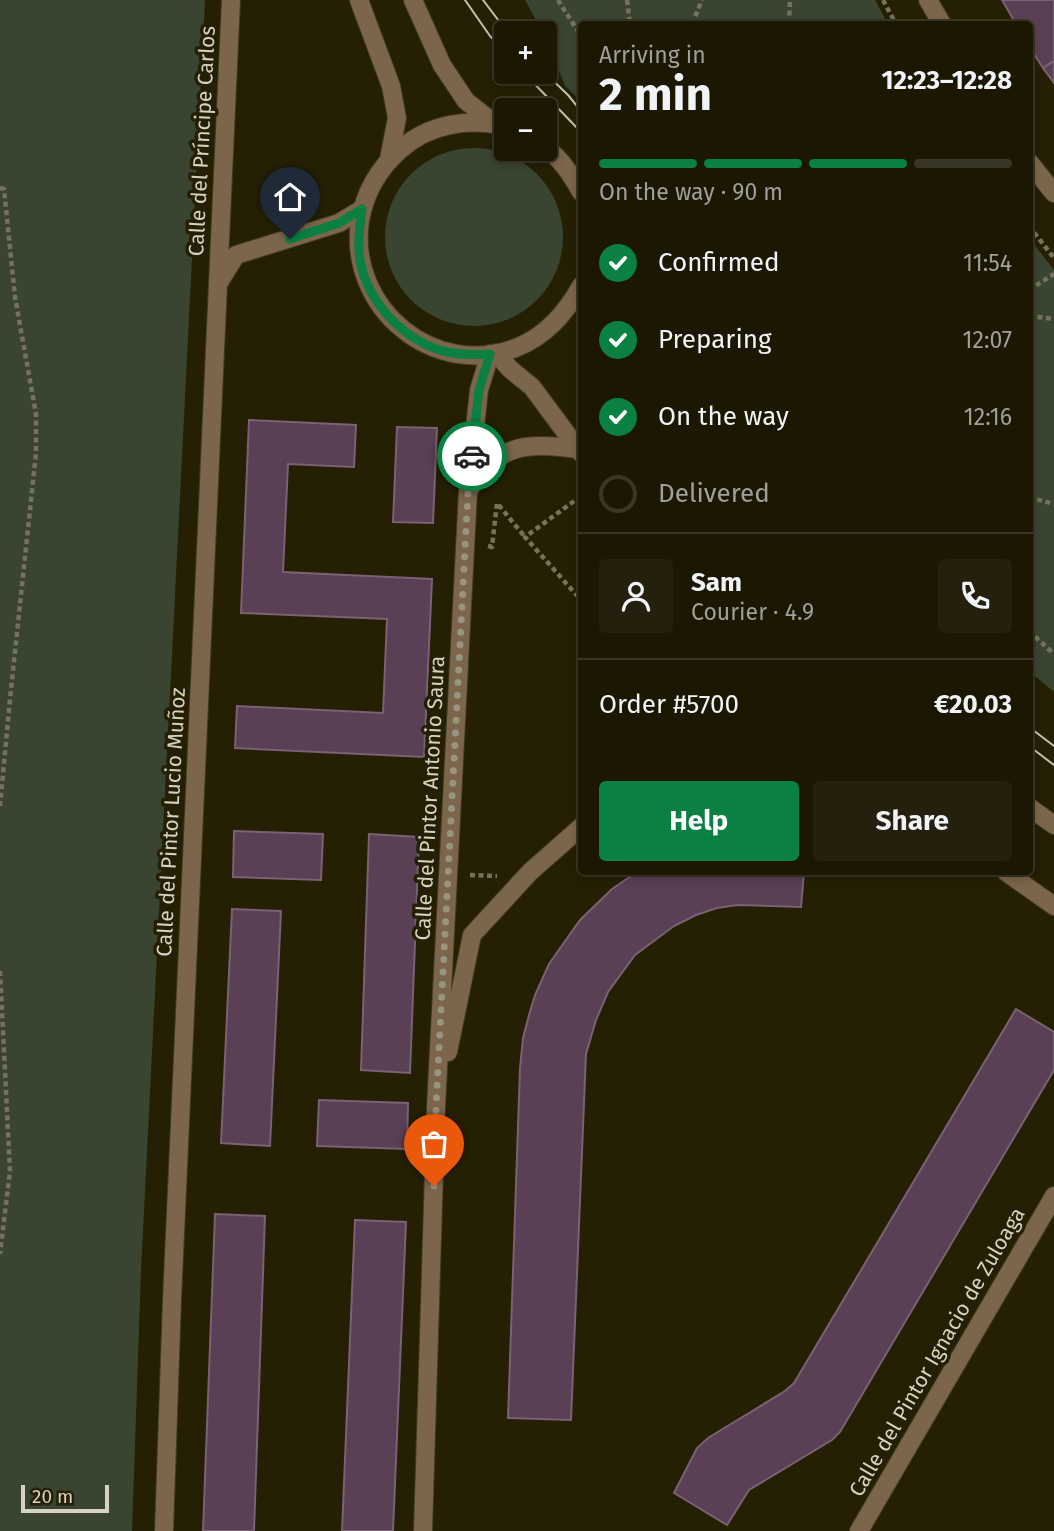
<!DOCTYPE html>
<html lang="en">
<head>
<meta charset="utf-8">
<style>
	:root { --surface:#1c1703; --page:#25200d; --text:#f1f3f6; --muted:#a09f9a; --line:#3a3625; --accent:#0b8043 }
	body { margin:0; font-family:"Fira Sans",sans-serif; background:var(--page); color:var(--text); height:100vh; display:flex; flex-direction:column; font-size:26px; white-space:nowrap }
	* { box-sizing:border-box; margin:0 }
	p { font-size:23px; color:var(--muted) }
	.icon { flex:none; width:38px; height:38px; fill:none; stroke:currentColor; stroke-width:2; stroke-linecap:round; stroke-linejoin:round }
	.map { position:relative; flex:1; overflow:hidden }
	.details { position:absolute; left:578px; top:21px; width:455px; height:854px; display:flex; flex-direction:column; background:var(--surface); border-radius:7px; box-shadow:0 4px 10px #0003,0 0 0 2px var(--line) }
	.details>* { flex:none }
	.buttons { position:absolute; left:494px; top:21px; display:grid; gap:14px }
	.buttons a { display:grid; place-items:center; width:63px; height:63px; border-radius:7px; background:var(--surface); box-shadow:0 4px 10px #0003,0 0 0 2px var(--line); font-size:35px }
	.scale { position:absolute; left:21px; bottom:18px; width:88px; box-sizing:border-box; padding-left:7px; border:4px solid #d6d3c3; border-top:0; font-size:19px; line-height:24px; white-space:nowrap; color:#d6d3c3; -webkit-text-stroke:5px #251f04; paint-order:stroke }
	.pin { position:absolute; display:grid; place-items:center; width:60px; height:60px; color:#fff; margin:-72px -30px; border-radius:50% 50% 50% 0; rotate:-45deg; box-shadow:0 0 7px #0007 }
	.pin .icon { rotate:45deg }
	.courier { position:absolute; display:grid; place-items:center; width:70px; height:70px; margin:-35px; border:5px solid #0b8043; border-radius:50%; background:#fff; color:#222; box-shadow:0 2px 9px #0007 }
	.overview em { font-style:normal; font-weight:700 }
	.overview div { display:flex; flex-direction:column-reverse }
	.overview { display:flex; align-items:center; justify-content:space-between; height:119px; padding:0 21px }
	h1 { font-size:46px; font-weight:700; line-height:52px }
	.bar { display:grid; grid-template-columns:repeat(4,1fr); gap:10px 7px; align-content:center; height:84px; padding:0 21px }
	.bar i { height:9px; border-radius:5px; background:var(--line) }
	.bar .on { background:var(--accent) }
	.bar p { grid-column:span 4 }
	.line { display:flex; align-items:center; gap:18px; padding:0 21px; border-top:2px solid var(--line) }
	.line div { flex:1 }
	.round { display:grid; place-items:center; flex:none; width:74px; height:74px; border-radius:7px; background:var(--page) }
	ol { padding:0 21px; list-style:none }
	li { display:flex; align-items:center; gap:21px; height:77px }
	li p { margin-inline-start:auto }
	li .icon { padding:7px; border-radius:50%; background:var(--accent); color:#fff; stroke-width:4 }
	li:last-child { color:var(--muted) }
	li i { width:38px; height:38px; border:4px solid var(--line); border-radius:50% }
	.button { display:flex; gap:14px; margin-top:auto; padding:14px 21px }
	.button a { flex:1; height:80px; border-radius:7px; background:var(--accent); color:#fff; font-size:28px; font-weight:700; line-height:80px; text-align:center }
	.button a+a { background:var(--page); color:var(--text) }
	.map>svg:first-child { display:block }
	.green { fill:#394531 }
	.building { fill:#594054; stroke:#7a6174; stroke-width:2 }
	.lines { fill:none; stroke-linecap:round; stroke-linejoin:round }
	.minor-casing { stroke:#413c23; stroke-width:20 }
	.path { stroke:#77725c; stroke-width:4.5; stroke-dasharray:5 3.5; stroke-linecap:butt }
	.minor { stroke:#7b654b; stroke-width:18 }
	.tram { stroke:#c4c1af; stroke-width:2 }
	.done { stroke:#989480; stroke-width:7; stroke-dasharray:0 12.6 }
	.route { stroke:#0b8043; stroke-width:9 }
	.labels { text-anchor:middle; dominant-baseline:central; stroke-width:7; stroke-linejoin:round; paint-order:stroke }
	.street-label { font-size:21px; fill:#d6d3c3; stroke:#251f04 }
</style>
</head>
<body>
<div class="map">
<svg width="1054" height="1531" viewBox="0 0 1054 1531">
	<rect width="100%" height="100%" fill="#251f04"/>
	<!-- green -->
	<g class="green">
		<polygon points="0,0 205,0 141,1271 132,1531 0,1531"/>
		<polygon points="525,0 875,0 888,24 581,24 581,101 565,86 544,33 543,33"/>
		<circle cx="474" cy="237" r="89"/>
		<polygon points="1029,238 1054,270 1054,692 1029,671"/>
	</g>
	<!-- building -->
	<g class="building">
		<polygon points="1002,0 1054,0 1054,61 1043,68 1029,46 1029,24 1016,24"/>
		<polygon points="1054,61 1054,83 1043,68"/>
		<polygon points="249,420 356,425 354,467 288,464 283,572 432,579 424,757 235,748 237,706 383,713 387,619 241,613"/>
		<polygon points="397,427 437,428 433,523 393,522"/>
		<polygon points="234,831 323,834 321,880 233,877"/>
		<polygon points="369,834 419,837 410,1073 361,1070"/>
		<polygon points="637,872 804,872 801,907 738,905 717,908 696,915 674,926 635,955 608,992 596,1020 586,1054 571,1420 508,1418 520,1068 523,1038 529,1015 535,995 549,964 580,920 612,889"/>
		<polygon points="232,909 281,911 270,1146 221,1143"/>
		<polygon points="1016,1009 1054,1032 1054,1070 840,1432 832,1440 749,1490 727,1525 674,1493 697,1448 708,1438 785,1391 794,1383"/>
		<polygon points="319,1100 408,1103 407,1149 317,1146"/>
		<polygon points="215,1214 265,1216 254,1531 203,1531"/>
		<polygon points="355,1220 406,1222 393,1531 342,1531"/>
	</g>
	<g class="lines">
		<!-- minor casing -->
		<g class="minor-casing">
			<g id="minor">
				<polyline points="359,0 391,86 397,118 389,159"/>
				<polyline points="413,0 442,65 466,101 494,123"/>
				<polyline points="928,0 942,24"/>
				<path d="M506,127C470,117 429,124 401,149C379,168 365,191 360,221C347,308 435,381 518,347C547,335 566,313 581,286"/>
				<path d="M544,146C561,159 571,174 581,192"/>
				<polyline points="1029,162 1054,193"/>
				<polyline points="218,283 231,0"/>
				<polyline points="496,353 510,369 532,387 581,453"/>
				<path d="M470,488C502,442 526,443 578,449"/>
				<polyline points="1029,807 1054,825"/>
				<polyline points="1006,872 1054,906"/>
				<polyline points="448,1052 472,935 530,872 581,827"/>
				<polyline points="164,1531 172,1300 218,284 236,255 339,223 362,209"/>
				<polyline points="423,1531 436,1107 468,491 479,390 490,354"/>
				<polyline points="859,1531 1054,1196"/>
			</g>
		</g>
		<!-- path -->
		<g class="path">
			<polyline points="558,0 581,36"/>
			<polyline points="627,0 630,24"/>
			<polyline points="883,0 896,24"/>
			<polyline points="692,24 702,0"/>
			<polyline points="789,24 790,0"/>
			<polyline points="0,188 4,189 15,297 36,414 36,453 10,699 0,806"/>
			<polyline points="1029,226 1054,258"/>
			<polyline points="1029,290 1054,274"/>
			<polyline points="1029,316 1054,319"/>
			<polyline points="581,496 525,537 581,600"/>
			<polyline points="1029,497 1054,504"/>
			<polyline points="488,546 492,547 497,503 525,537"/>
			<polyline points="1029,631 1054,654"/>
			<polyline points="470,875 497,876"/>
			<polyline points="0,971 10,1171 0,1254"/>
		</g>
		<!-- minor -->
		<use href="#minor" class="minor"/>
		<!-- tram -->
		<g class="tram">
			<polyline points="465,0 490,36 506,53"/>
			<polyline points="483,0 508,33"/>
			<polyline points="523,72 581,132"/>
			<polyline points="544,72 568,95 581,111"/>
			<polyline points="1029,727 1054,746"/>
			<polyline points="1029,746 1054,765"/>
		</g>
	</g>
	<g class="lines">
		<!-- done -->
		<polyline class="done" points="434,1186 436,1107 468,491 472,456"/>
		<!-- route -->
		<path class="route" d="M290,239L339,223L362,209C360,223 358,237 359,252C363,298 402,341 447,352C462,355 475,355 490,354L479,390L472,456"/>
	</g>
	<g class="labels">
		<!-- street labels -->
		<g class="street-label">
			<text transform="translate(202 141) rotate(-87)">Calle del Príncipe Carlos</text>
			<text transform="translate(430 798) rotate(-87)">Calle del Pintor Antonio Saura</text>
			<text transform="translate(171 822) rotate(-87)">Calle del Pintor Lucio Muñoz</text>
			<text transform="translate(937 1352) rotate(-60)">Calle del Pintor Ignacio de Zuloaga</text>
		</g>
	</g>
</svg>
<div class="buttons">
<a>+</a>
<a>−</a>
</div>
<div class="scale">20 m</div>
<div class="pin" style="left:434px;top:1186px;background:#ea580c"><svg class="icon" aria-label="bag" viewBox="0 0 24 24"><path d="M5 8h14l-1 12H6zM9 8a3 3 0 0 1 6 0"/></svg></div>
<div class="pin" style="left:290px;top:239px;background:#1f2937"><svg class="icon" aria-label="home" viewBox="0 0 24 24"><path d="M3 11l9-7 9 7M6 9v11h12V9"/></svg></div>
<div class="courier" style="left:472px;top:456px"><svg class="icon" aria-label="car" viewBox="0 0 24 24"><path d="M5 17H2v-5l4-1 3-4h7l3 4 3 1v5h-3M9 17h6M6 11h13"/><circle cx="7" cy="17" r="2"/><circle cx="17" cy="17" r="2"/></svg></div>
<section class="details">
<div class="overview"><div><h1>2 min</h1><p>Arriving in</p></div><em>12:23–12:28</em></div>
<div class="bar"><i class="on"></i><i class="on"></i><i class="on"></i><i></i><p>On the way · 90 m</p></div>
<ol>
<li><svg class="icon" aria-label="check" viewBox="0 0 24 24"><path d="M5 12l5 5 9-10"/></svg>Confirmed<p>11:54</p></li>
<li><svg class="icon" aria-label="check" viewBox="0 0 24 24"><path d="M5 12l5 5 9-10"/></svg>Preparing<p>12:07</p></li>
<li><svg class="icon" aria-label="check" viewBox="0 0 24 24"><path d="M5 12l5 5 9-10"/></svg>On the way<p>12:16</p></li>
<li><i></i>Delivered</li>
</ol>
<div class="line" style="height:126px"><a class="round"><svg class="icon" aria-label="person" viewBox="0 0 24 24"><circle cx="12" cy="8" r="4"/><path d="M4 21q1-7 8-7t8 7"/></svg></a><div><b>Sam</b><p>Courier · 4.9</p></div><a class="round"><svg class="icon" aria-label="phone" viewBox="0 0 24 24"><path d="M5 4h4l2 5-3 2q2 4 5 5l2-3 5 2v4C11 20 4 13 5 4z"/></svg></a></div>
<div class="line" style="height:91px"><div>Order #5700</div><b>€20.03</b></div>
<div class="button"><a>Help</a><a>Share</a></div>
</section>
</div>
</body>
</html>
